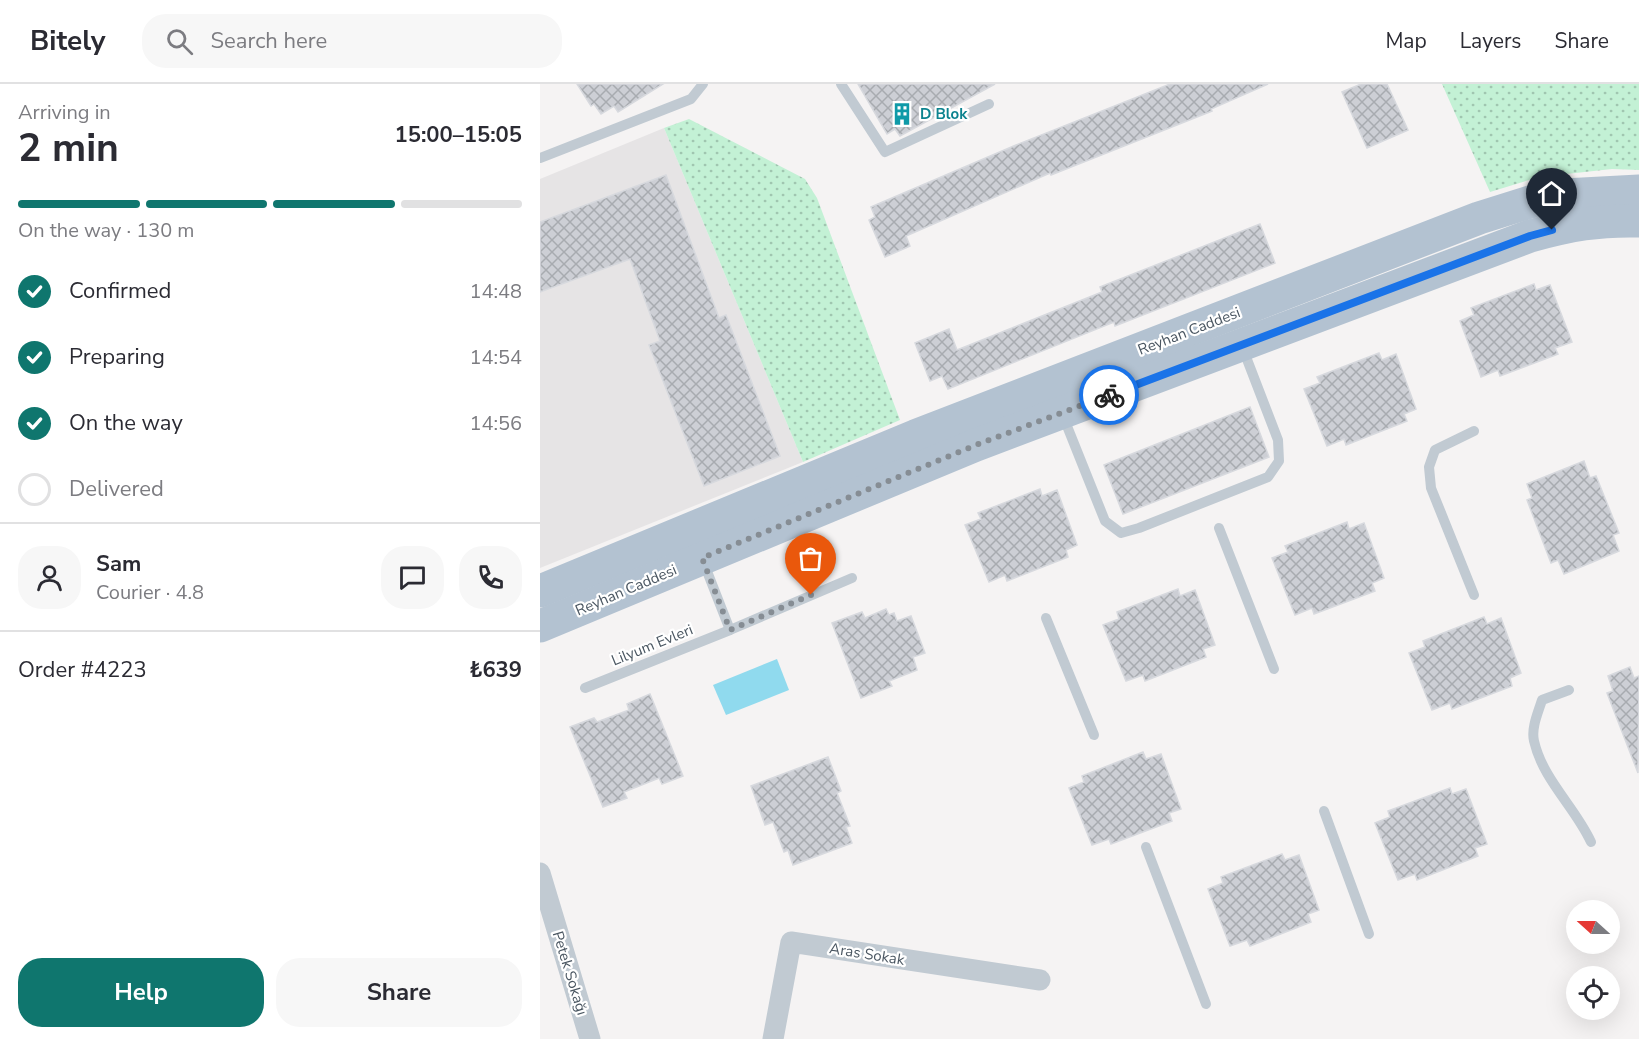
<!DOCTYPE html>
<html lang="en">
<head>
<meta charset="utf-8">
<style>
	:root { --surface:#fff; --page:#f7f7f7; --text:#2b2b33; --muted:#7c7c81; --line:#e1e1e2; --accent:#0f766e }
	body { margin:0; font-family:"Nunito Sans",sans-serif; background:var(--page); color:var(--text); height:100vh; display:flex; flex-direction:column; font-size:22px; white-space:nowrap }
	* { box-sizing:border-box; margin:0 }
	p { font-size:20px; color:var(--muted) }
	.icon { flex:none; width:33px; height:33px; fill:none; stroke:currentColor; stroke-width:2; stroke-linecap:round; stroke-linejoin:round }
	.map { position:relative; flex:1; overflow:hidden }
	.details { display:flex; flex-direction:column; background:var(--surface); width:540px }
	.details>* { flex:none }
	.needle { width:39px; rotate:291deg }
	.buttons { position:absolute; left:1026px; top:816px; display:grid; gap:12px }
	.buttons a { display:grid; place-items:center; width:54px; height:54px; border-radius:50%; background:var(--surface); box-shadow:0 6px 24px #0002; font-size:30px }
	.pin { position:absolute; display:grid; place-items:center; width:51px; height:51px; color:#fff; margin:-62px -26px; border-radius:50% 50% 50% 0; rotate:-45deg; box-shadow:0 0 6px #0007 }
	.pin .icon { rotate:45deg }
	.courier { position:absolute; display:grid; place-items:center; width:60px; height:60px; margin:-30px; border:4px solid #1a73e8; border-radius:50%; background:#fff; color:#222; box-shadow:0 2px 8px #0007 }
	.summary em { font-style:normal; font-weight:700 }
	.summary div { display:flex; flex-direction:column-reverse }
	.summary { display:flex; align-items:center; justify-content:space-between; height:102px; padding:0 18px }
	h1 { font-size:39px; font-weight:700; line-height:45px }
	.bar { display:grid; grid-template-columns:repeat(4,1fr); gap:9px 6px; align-content:center; height:72px; padding:0 18px }
	.bar i { height:8px; border-radius:4px; background:var(--line) }
	.bar .selected { background:var(--accent) }
	.bar p { grid-column:span 4 }
	.line { display:flex; align-items:center; gap:15px; padding:0 18px; border-top:2px solid var(--line) }
	.line div { flex:1 }
	.round { display:grid; place-items:center; flex:none; width:63px; height:63px; border-radius:24px; background:var(--page) }
	ol { padding:0 18px; list-style:none }
	li { display:flex; align-items:center; gap:18px; height:66px }
	li p { margin-inline-start:auto }
	li .icon { padding:6px; border-radius:50%; background:var(--accent); color:#fff; stroke-width:4 }
	li:last-child { color:var(--muted) }
	li i { width:33px; height:33px; border:3px solid var(--line); border-radius:50% }
	.button { display:flex; gap:12px; margin-top:auto; padding:12px 18px }
	.button a { flex:1; height:69px; border-radius:24px; background:var(--accent); color:#fff; font-size:24px; font-weight:700; line-height:69px; text-align:center }
	.button a+a { background:var(--page); color:var(--text) }
	header { display:flex; align-items:center; gap:36px; box-sizing:border-box; height:84px; padding:0 30px; background:var(--surface); border-bottom:2px solid var(--line) }
	header strong { font-size:28px }
	nav { display:flex; gap:33px; margin-inline-start:auto; font-size:21px }
	.search { width:420px; height:54px; background:var(--page); display:flex; align-items:center; gap:15px; box-sizing:border-box; padding:0 21px; border-radius:24px; color:var(--muted); font-size:22px }
	main { display:flex; flex:1; min-height:0 }
	.map>svg:first-child { display:block }
	.education { fill:#e6e4e5 }
	.grass { fill:url(#grass-dots) }
	.water { fill:#90daee }
	.building { fill:url(#building-cross-hatch); stroke:#d7d9de; stroke-width:1.5 }
	.lines { fill:none; stroke-linecap:round; stroke-linejoin:round }
	.service { stroke:#c1cad2; stroke-width:10 }
	.minor { stroke:#c1cad2; stroke-width:21 }
	.primary { stroke:#b3c2d1; stroke-width:33 }
	.done { stroke:#868d94; stroke-width:6; stroke-dasharray:0 10.8 }
	.route { stroke:#1a73e8; stroke-width:8 }
	.labels { text-anchor:middle; dominant-baseline:central; stroke-width:4.5; stroke-linejoin:round; paint-order:stroke }
	.culture-label { font-size:15px; font-weight:bold; fill:#0d838f; stroke:#fff; text-anchor:start }
	.street-label { font-size:15px; fill:#4a5661; stroke:#fff }
</style>
</head>
<body>
<header>
<strong>Bitely</strong>
<div class="search"><svg class="icon" aria-label="search" viewBox="0 0 24 24"><circle cx="10" cy="10" r="6"/><path d="M15 15l6 6"/></svg>Search here</div>
<nav><a>Map</a><a>Layers</a><a>Share</a></nav>
</header>
<main>
<section class="details">
<div class="summary"><div><h1>2 min</h1><p>Arriving in</p></div><em>15:00–15:05</em></div>
<div class="bar"><i class="selected"></i><i class="selected"></i><i class="selected"></i><i></i><p>On the way · 130 m</p></div>
<ol>
<li><svg class="icon" aria-label="check" viewBox="0 0 24 24"><path d="M5 12l5 5 9-10"/></svg>Confirmed<p>14:48</p></li>
<li><svg class="icon" aria-label="check" viewBox="0 0 24 24"><path d="M5 12l5 5 9-10"/></svg>Preparing<p>14:54</p></li>
<li><svg class="icon" aria-label="check" viewBox="0 0 24 24"><path d="M5 12l5 5 9-10"/></svg>On the way<p>14:56</p></li>
<li><i></i>Delivered</li>
</ol>
<div class="line" style="height:108px"><a class="round"><svg class="icon" aria-label="person" viewBox="0 0 24 24"><circle cx="12" cy="8" r="4"/><path d="M4 21q1-7 8-7t8 7"/></svg></a><div><b>Sam</b><p>Courier · 4.8</p></div><a class="round"><svg class="icon" aria-label="chat" viewBox="0 0 24 24"><path d="M4 5h16v11H9l-5 4z"/></svg></a><a class="round"><svg class="icon" aria-label="phone" viewBox="0 0 24 24"><path d="M5 4h4l2 5-3 2q2 4 5 5l2-3 5 2v4C11 20 4 13 5 4z"/></svg></a></div>
<div class="line" style="height:78px"><div>Order #4223</div><b>₺639</b></div>
<div class="button"><a>Help</a><a>Share</a></div>
</section>
<div class="map">
<svg width="1099" height="955" viewBox="0 0 1099 955">
	<defs>
		<pattern id="grass-dots" width="8" height="8" patternUnits="userSpaceOnUse" patternTransform="scale(1.5)"><rect width="8" height="8" fill="#c3f1d5"/><path d="M2 2h.1M6 6h.1" fill="none" stroke="#a0c6b0" stroke-width="1.8" stroke-linecap="round"/></pattern>
		<pattern id="building-cross-hatch" width="8" height="8" patternUnits="userSpaceOnUse" patternTransform="scale(1.5)"><rect width="8" height="8" fill="#cdcfd5"/><path d="M0 0l8 8M0 8l8-8" fill="none" stroke="#a8abb0"/></pattern>
	</defs>
	<rect width="100%" height="100%" fill="#f5f3f3"/>
	<!-- education -->
	<polygon class="education" points="124,44 263,378 0,484 0,95"/>
	<!-- grass -->
	<g class="grass">
		<polygon points="902,0 1099,0 1099,86 1072,85 999,93 950,108"/>
		<polygon points="149,35 265,95 277,114 360,336 263,378 124,44"/>
	</g>
	<!-- water -->
	<polygon class="water" points="237,575 249,606 186,631 173,601"/>
	<!-- building -->
	<g class="building">
		<polygon points="37,0 123,0 78,28 74,22 61,30 54,20 51,22"/>
		<polygon points="318,0 455,0 360,52 355,45 347,50"/>
		<polygon points="630,0 728,0 671,25 672,27 511,91 510,89 366,152 370,162 345,173 329,136 335,133 331,123 476,61"/>
		<polygon points="821,0 847,0 868,46 827,64 802,8"/>
		<polygon points="126,91 179,234 186,231 240,372 164,402 109,261 120,257 90,175 0,208 0,138"/>
		<polygon points="720,140 735,179 575,242 574,238 408,305 402,292 390,297 375,259 409,245 417,266 562,208 560,203"/>
		<polygon points="994,200 996,206 1010,201 1032,258 1015,264 1018,270 960,292 958,286 941,293 920,237 934,231 931,224"/>
		<polygon points="839,269 842,276 856,270 876,325 864,330 867,337 806,361 804,355 787,362 764,305 780,299 777,293"/>
		<polygon points="710,323 729,373 583,430 564,381"/>
		<polygon points="1044,377 1050,394 1056,392 1079,449 1073,451 1079,467 1024,490 1018,476 1011,479 987,416 992,414 987,400"/>
		<polygon points="500,405 502,412 517,406 537,461 526,466 528,473 467,497 465,491 449,498 425,441 441,435 438,429"/>
		<polygon points="807,438 809,445 824,439 844,494 832,499 835,507 774,530 772,524 755,531 732,474 748,468 745,462"/>
		<polygon points="638,505 640,512 655,506 675,561 663,565 666,573 605,597 603,591 586,597 563,541 579,535 577,528"/>
		<polygon points="346,525 349,531 354,529 357,537 371,532 385,569 373,573 377,586 349,597 352,602 321,614 292,539 322,528 325,534"/>
		<polygon points="944,533 947,540 961,534 981,589 970,594 972,602 912,625 910,619 892,626 869,569 885,563 883,557"/>
		<polygon points="1090,583 1094,594 1099,592 1098,689 1067,609 1073,607 1068,592"/>
		<polygon points="110,610 143,692 122,700 119,694 84,708 87,714 63,723 30,643 54,634 57,638 89,626 87,620"/>
		<polygon points="603,668 606,675 621,670 641,725 629,729 632,737 571,760 569,755 552,761 529,704 544,698 542,692"/>
		<polygon points="288,673 301,707 297,709 310,742 306,743 312,759 253,781 248,766 244,768 233,738 225,741 211,702"/>
		<polygon points="910,704 912,710 926,705 947,760 935,764 938,772 877,796 875,790 858,796 835,739 850,733 848,727"/>
		<polygon points="742,770 745,776 759,771 779,826 768,830 771,838 710,862 707,856 690,862 668,805 683,799 681,793"/>
	</g>
	<g class="lines">
		<!-- service -->
		<g class="service">
			<polyline points="301,0 345,68 449,20"/>
			<polyline points="0,74 151,15 163,0"/>
			<polyline points="523,332 565,437 581,449 599,444 728,393 739,377 738,356 703,265"/>
			<polyline points="934,347 895,366 889,383 891,404 934,511"/>
			<polyline points="679,444 734,585"/>
			<polyline points="163,477 190,546"/>
			<polyline points="506,534 554,651"/>
			<polyline points="45,604 190,546 312,494"/>
			<path d="M1029,606L1002,616C998,629 991,644 994,657C1003,696 1035,723 1051,758"/>
			<polyline points="784,727 829,850"/>
			<polyline points="606,763 666,920"/>
		</g>
		<!-- minor -->
		<g class="minor">
			<polyline points="0,789 50,955"/>
			<polyline points="233,955 251,858 500,896"/>
		</g>
		<!-- primary -->
		<g class="primary">
			<polyline points="0,507 375,352 939,134 990,118 1024,111 1099,107"/>
			<path d="M0,542L436,361L990,152C1031,141 1057,136 1099,137"/>
		</g>
	</g>
	<g class="lines">
		<!-- done -->
		<polyline class="done" points="271,511 190,546 162,474 436,361 569,311"/>
		<!-- route -->
		<polyline class="route" points="569,311 990,152 1012,146"/>
	</g>
	<!-- icons -->
	<defs>
		<g id="building-bare" transform="scale(1.8)"><path d="M-4-6H4V6H1V3H-1V6H-4ZM-2.5-4.3h1.7v1.8h-1.7ZM.8-4.3h1.7v1.8H.8ZM-2.5-1h1.7V.8h-1.7ZM.8-1h1.7V.8H.8Z" fill="#0f9aa8" stroke="#fff" stroke-width="2.5" paint-order="stroke"/></g>
	</defs>
	<g fill-rule="evenodd">
		<use href="#building-bare" x="362" y="30"/>
	</g>
	<g class="labels">
		<!-- culture labels -->
		<g class="culture-label">
			<text x="380" y="30">D Blok</text>
		</g>
		<!-- street labels -->
		<g class="street-label">
			<text transform="translate(649 247) rotate(-21)">Reyhan Caddesi</text>
			<text transform="translate(86 506) rotate(-23)">Reyhan Caddesi</text>
			<text transform="translate(112 561) rotate(-22)">Lilyum Evleri</text>
			<text transform="translate(327 870) rotate(9)">Aras Sokak</text>
			<text transform="translate(30 889) rotate(73)">Petek Sokağı</text>
		</g>
	</g>
</svg>
<div class="buttons">
<a><svg class="needle" viewBox="-14 -14 28 28"><path d="M0-13l5 13h-10z" fill="#e53935"/><path d="M0 13l5-13h-10z" fill="#7c7c81"/></svg></a>
<a><svg class="icon" aria-label="locate" viewBox="0 0 24 24"><circle cx="12" cy="12" r="6"/><path d="M12 2v4M12 18v4M2 12h4M18 12h4"/></svg></a>
</div>
<div class="pin" style="left:271px;top:511px;background:#ea580c"><svg class="icon" aria-label="bag" viewBox="0 0 24 24"><path d="M5 8h14l-1 12H6zM9 8a3 3 0 0 1 6 0"/></svg></div>
<div class="pin" style="left:1012px;top:146px;background:#1f2937"><svg class="icon" aria-label="home" viewBox="0 0 24 24"><path d="M3 11l9-7 9 7M6 9v11h12V9"/></svg></div>
<div class="courier" style="left:569px;top:311px"><svg class="icon" aria-label="bike" viewBox="0 0 24 24"><circle cx="6" cy="16" r="4"/><circle cx="18" cy="16" r="4"/><path d="M6 16l4-8h5l3 8M10 8l3 8H6M13 5h3"/></svg></div>
</div>
</main>
</body>
</html>
